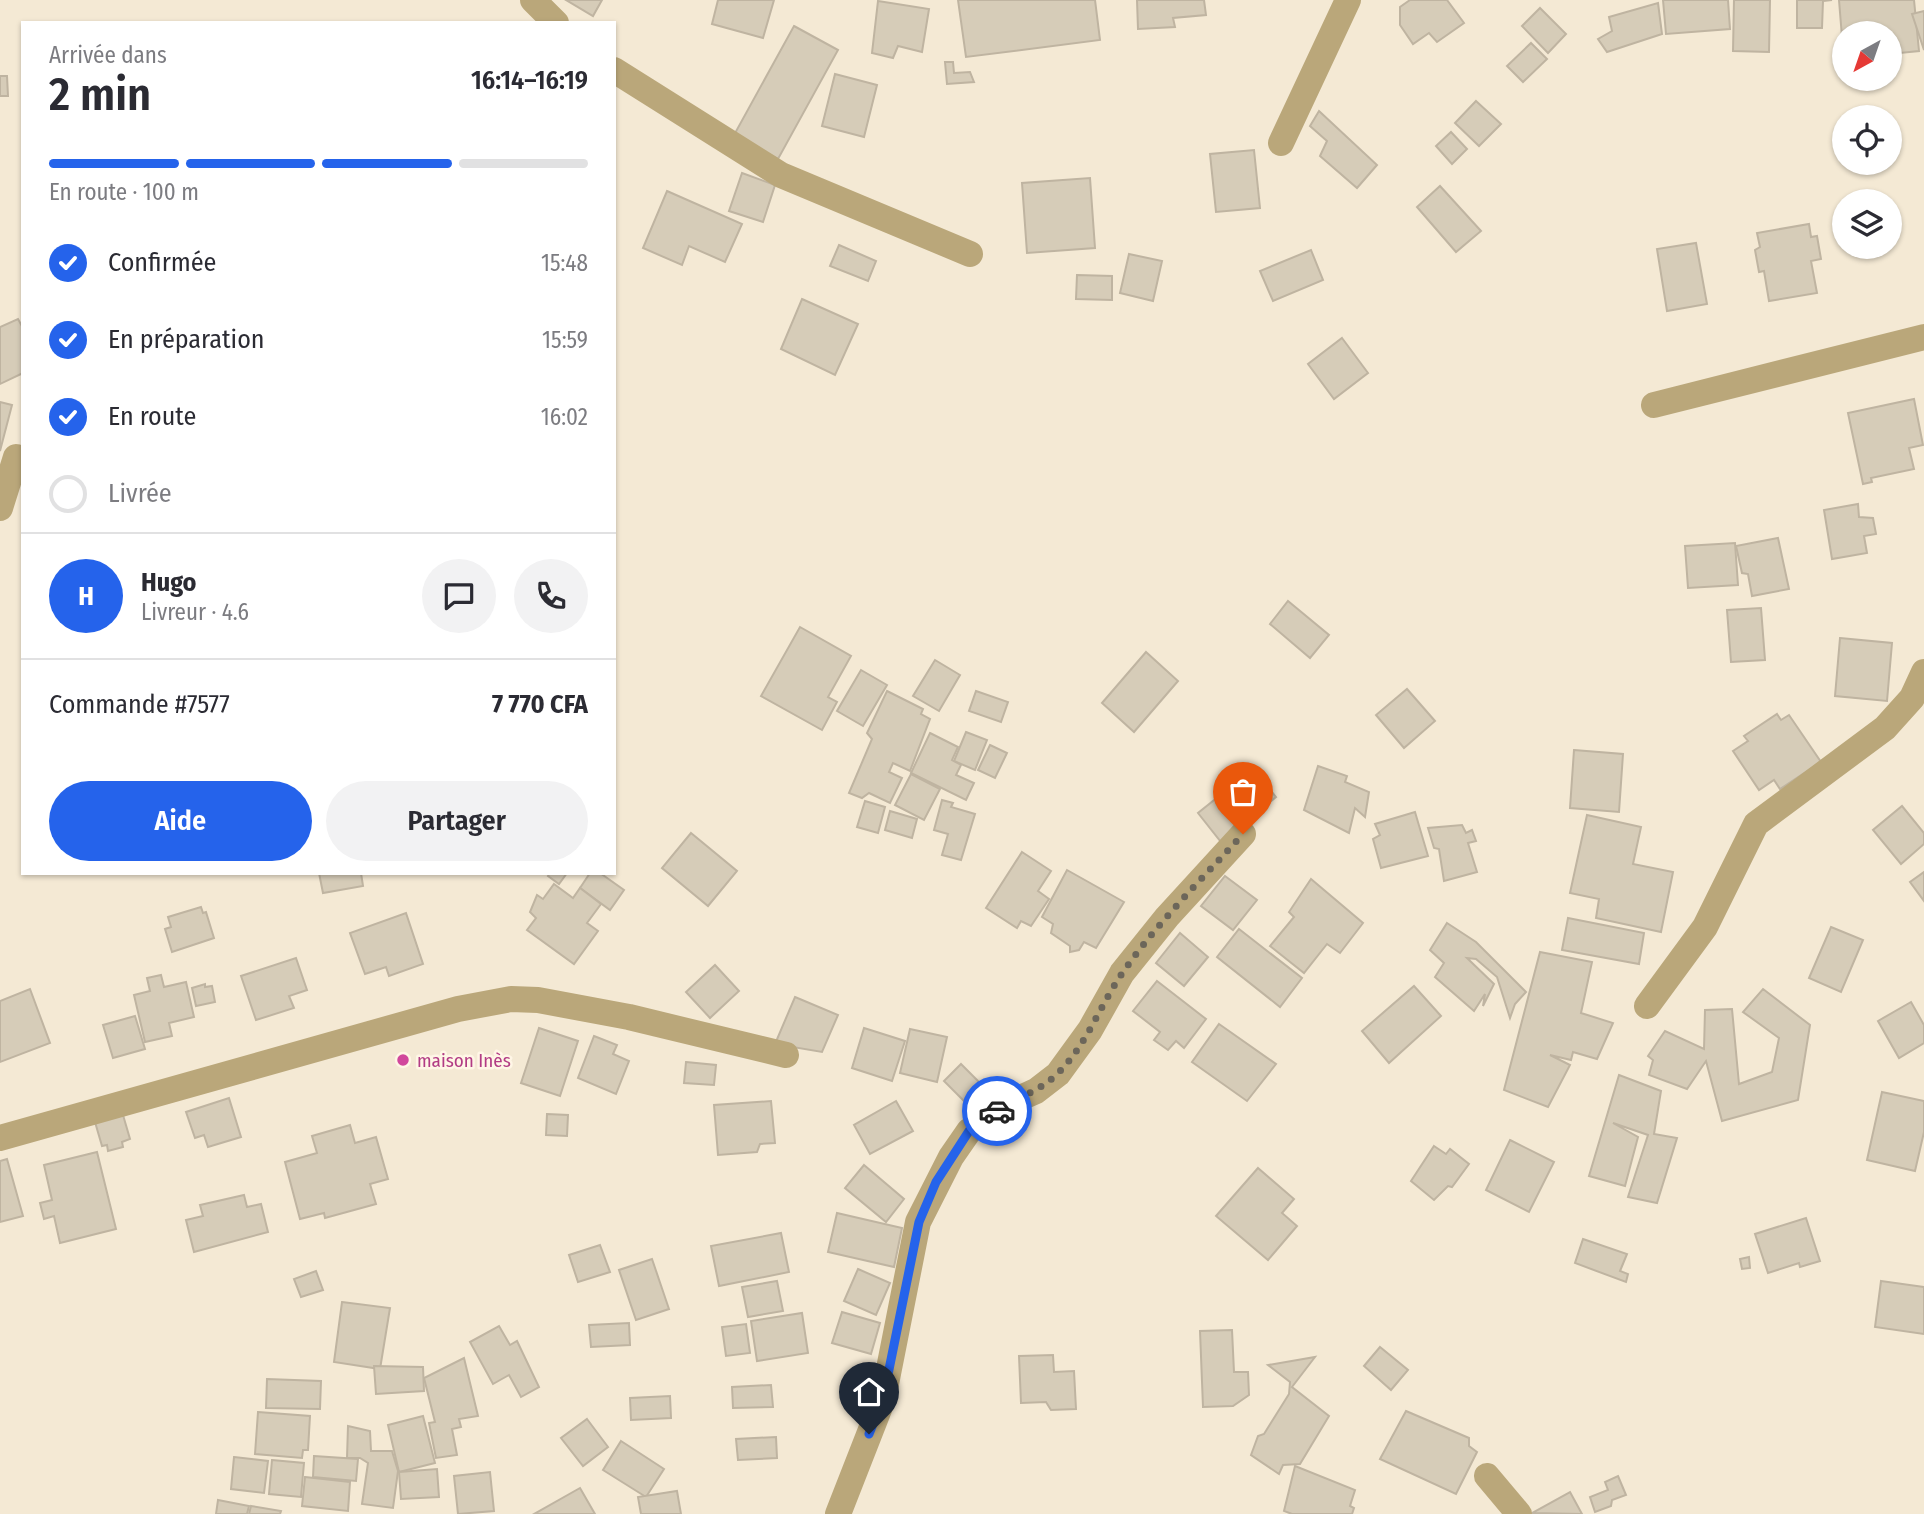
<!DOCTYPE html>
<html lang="fr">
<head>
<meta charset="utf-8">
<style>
	:root { --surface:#fff; --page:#f2f2f3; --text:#2b2b33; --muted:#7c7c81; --line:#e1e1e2; --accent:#2563eb }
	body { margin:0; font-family:"Fira Sans Condensed",sans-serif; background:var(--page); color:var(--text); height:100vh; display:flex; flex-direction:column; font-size:26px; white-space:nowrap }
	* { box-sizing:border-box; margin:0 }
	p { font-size:23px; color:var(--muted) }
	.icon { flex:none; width:38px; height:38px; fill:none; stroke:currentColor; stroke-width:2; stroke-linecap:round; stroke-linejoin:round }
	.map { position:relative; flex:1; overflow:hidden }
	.details { position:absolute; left:21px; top:21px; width:595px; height:854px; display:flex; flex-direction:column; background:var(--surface); border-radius:0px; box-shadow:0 2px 5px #0004 }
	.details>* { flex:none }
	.needle { width:46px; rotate:220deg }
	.controls { position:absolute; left:1832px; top:21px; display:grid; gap:14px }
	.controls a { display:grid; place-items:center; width:70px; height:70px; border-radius:50%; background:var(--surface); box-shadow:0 2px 5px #0004; font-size:35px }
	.pin { position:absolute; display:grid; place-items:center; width:60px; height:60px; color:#fff; margin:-72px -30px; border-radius:50% 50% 50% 0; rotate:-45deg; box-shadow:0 0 7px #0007 }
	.pin .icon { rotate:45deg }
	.courier { position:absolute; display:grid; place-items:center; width:70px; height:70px; margin:-35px; border:5px solid #2563eb; border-radius:50%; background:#fff; color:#222; box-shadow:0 2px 9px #0007 }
	.overview em { font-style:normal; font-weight:600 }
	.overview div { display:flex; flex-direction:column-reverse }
	.overview { display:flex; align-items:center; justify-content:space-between; height:119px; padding:0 28px }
	h1 { font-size:46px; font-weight:600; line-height:52px }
	.bar { display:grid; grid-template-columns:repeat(4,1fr); gap:10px 7px; align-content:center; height:84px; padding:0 28px }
	.bar i { height:9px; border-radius:5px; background:var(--line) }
	.bar .selected { background:var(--accent) }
	.bar p { grid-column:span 4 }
	.line { display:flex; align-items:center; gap:18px; padding:0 28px; border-top:2px solid var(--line) }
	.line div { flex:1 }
	.round { display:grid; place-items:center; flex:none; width:74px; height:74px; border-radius:37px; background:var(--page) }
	ol { padding:0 28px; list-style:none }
	li { display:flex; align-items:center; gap:21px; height:77px }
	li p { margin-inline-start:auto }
	li .icon { padding:7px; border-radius:50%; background:var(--accent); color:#fff; stroke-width:4 }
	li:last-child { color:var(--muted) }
	li i { width:38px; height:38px; border:4px solid var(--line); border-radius:50% }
	.cta { display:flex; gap:14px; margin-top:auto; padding:14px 28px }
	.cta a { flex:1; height:80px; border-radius:42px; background:var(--accent); color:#fff; font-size:28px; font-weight:600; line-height:80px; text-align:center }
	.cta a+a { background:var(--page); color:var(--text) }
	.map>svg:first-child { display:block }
	.building { fill:#d6ccb8; stroke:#bfb4a1; stroke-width:2 }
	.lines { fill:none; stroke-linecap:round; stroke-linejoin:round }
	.street { stroke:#baa77a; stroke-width:26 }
	.done { stroke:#6c665a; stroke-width:7; stroke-dasharray:0 12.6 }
	.route { stroke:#2563eb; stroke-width:9 }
	.hotel-dot { fill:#d1479c; stroke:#fff6e6; stroke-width:2.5 }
	.labels { text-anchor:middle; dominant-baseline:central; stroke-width:5; stroke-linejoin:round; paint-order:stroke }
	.hotel-label { font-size:19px; fill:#b23c85; stroke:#fff6e6; text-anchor:start }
</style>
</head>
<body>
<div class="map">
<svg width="1924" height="1514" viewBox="0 0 1924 1514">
	<rect width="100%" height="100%" fill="#f4e9d4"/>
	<!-- building -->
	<g class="building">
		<polygon points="566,0 602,0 593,16"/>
		<polygon points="718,0 774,0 763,38 712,24"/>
		<polygon points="958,0 1095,0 1100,40 966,57"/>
		<polygon points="1137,0 1204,0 1206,15 1173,18 1175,27 1138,29"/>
		<polygon points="1410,0 1447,0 1464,23 1437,42 1429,33 1413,44 1400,25 1400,7"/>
		<polygon points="1663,0 1728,0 1730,29 1666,34"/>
		<polygon points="1734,0 1770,0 1769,52 1733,51"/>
		<polygon points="1797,0 1832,0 1823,1 1822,28 1797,28"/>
		<polygon points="1839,0 1914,0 1919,51 1890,54 1890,33 1844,33 1844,38 1842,37"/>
		<polygon points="878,1 929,9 922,52 898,46 893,58 872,53"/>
		<polygon points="1658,3 1662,34 1607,52 1598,39 1612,31 1609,17"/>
		<polygon points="1540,8 1566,34 1548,53 1522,26"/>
		<polygon points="1924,11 1924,50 1912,14"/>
		<polygon points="794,26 838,50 778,159 734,135"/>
		<polygon points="1531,43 1547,59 1523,82 1507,66"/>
		<polygon points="945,62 953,62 954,73 970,72 974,82 947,84"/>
		<polygon points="835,74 877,85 864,137 822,126"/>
		<polygon points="0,76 7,76 8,96 0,96"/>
		<polygon points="1476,101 1501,124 1479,146 1455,123"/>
		<polygon points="1319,111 1377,165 1357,188 1320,156 1327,141 1310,126"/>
		<polygon points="1451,132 1467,149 1452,164 1436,146"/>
		<polygon points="1254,150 1260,208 1216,212 1210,154"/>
		<polygon points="742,173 775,185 763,222 729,211"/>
		<polygon points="1090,178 1095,248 1027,253 1022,183"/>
		<polygon points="1440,186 1481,231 1456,252 1417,207"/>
		<polygon points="667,191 742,224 725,262 689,246 682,265 643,248"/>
		<polygon points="1809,224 1811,237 1817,236 1821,259 1811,261 1817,293 1769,301 1764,271 1759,272 1755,250 1760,247 1757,233"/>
		<polygon points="1696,243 1707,304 1667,311 1657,249"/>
		<polygon points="839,245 876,261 868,281 830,266"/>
		<polygon points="1311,250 1323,280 1273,301 1260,271"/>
		<polygon points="1129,254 1162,261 1153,301 1120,293"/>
		<polygon points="1077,275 1112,276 1112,300 1076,299"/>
		<polygon points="802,299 858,324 835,375 781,349"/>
		<polygon points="18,319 23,328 23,373 0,384 0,327"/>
		<polygon points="1342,338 1368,373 1334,399 1308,364"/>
		<polygon points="1914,399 1923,445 1909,448 1914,469 1871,478 1872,482 1863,484 1848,413"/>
		<polygon points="0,402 12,405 0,451"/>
		<polygon points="1858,504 1859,517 1873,518 1876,534 1864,536 1867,553 1832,559 1824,510"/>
		<polygon points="1778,538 1789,589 1752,596 1748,574 1742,573 1736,546"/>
		<polygon points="1735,543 1738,585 1688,588 1685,546"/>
		<polygon points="1288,601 1329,635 1310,658 1270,624"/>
		<polygon points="1761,608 1765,660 1731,662 1727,610"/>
		<polygon points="800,627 851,656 828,697 837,702 822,730 761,696"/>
		<polygon points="1840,638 1892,643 1887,701 1835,696"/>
		<polygon points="1146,652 1178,681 1134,732 1102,703"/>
		<polygon points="935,660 960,675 939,711 913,696"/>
		<polygon points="861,670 887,685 863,726 837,711"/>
		<polygon points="1407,689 1435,721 1404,748 1376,715"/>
		<polygon points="887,691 923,709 921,714 930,719 910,771 893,763 889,772 902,778 890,803 869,793 862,798 849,793 872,739 867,733"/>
		<polygon points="976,691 1008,702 1001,722 969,711"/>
		<polygon points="1777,714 1781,720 1789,715 1821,762 1780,789 1774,780 1759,790 1733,751 1748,741 1744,736"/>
		<polygon points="966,732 987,740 975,770 954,761"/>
		<polygon points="930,733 958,747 952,760 961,765 956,775 974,783 966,800 911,773"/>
		<polygon points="990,745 1007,753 995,778 978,770"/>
		<polygon points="1574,750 1623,754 1619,812 1570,808"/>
		<polygon points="1318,766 1347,776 1345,782 1369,792 1365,817 1355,808 1349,833 1304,810"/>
		<polygon points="1253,769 1276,797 1221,842 1198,813"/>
		<polygon points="911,774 940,789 924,820 895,805"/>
		<polygon points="942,800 953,803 951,807 975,814 961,860 942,855 948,834 934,830"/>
		<polygon points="865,801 885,807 878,833 857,827"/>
		<polygon points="1902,806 1924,833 1924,844 1901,864 1873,830"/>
		<polygon points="890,811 917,819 912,838 885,830"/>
		<polygon points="1415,812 1428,856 1381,868 1373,839 1380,835 1375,824"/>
		<polygon points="1587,815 1641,827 1633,864 1673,872 1661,932 1596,918 1599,899 1570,893"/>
		<polygon points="1462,825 1466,833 1472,830 1476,841 1468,843 1477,872 1444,881 1439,849 1434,848 1428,828"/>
		<polygon points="691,833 737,871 708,906 662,868"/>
		<polygon points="1022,852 1051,871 1038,891 1049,899 1031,926 1021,921 1017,928 986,908"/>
		<polygon points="1067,870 1124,902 1096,948 1084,942 1079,950 1070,952 1070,946 1051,933 1053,924 1042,917"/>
		<polygon points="1924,872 1924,901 1910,882"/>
		<polygon points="319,873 361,873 363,886 323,893"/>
		<polygon points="550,873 567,873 559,884 548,876"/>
		<polygon points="590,873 600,873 624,890 610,910 580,888"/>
		<polygon points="1225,876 1257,900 1233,930 1201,906"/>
		<polygon points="1311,879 1363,923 1340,953 1327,944 1304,973 1270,946 1294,917 1289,912"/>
		<polygon points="554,884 573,898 580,888 601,904 587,923 598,931 574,964 527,930 536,918 530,912 537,895 543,899"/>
		<polygon points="201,907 203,913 206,912 214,938 172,952 165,929 171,927 168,917"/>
		<polygon points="406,913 423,964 389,976 386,967 365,974 350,933"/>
		<polygon points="1568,918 1644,933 1639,964 1562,950"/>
		<polygon points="1447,923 1476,942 1526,992 1515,1004 1510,1018 1497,977 1476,959 1467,958 1494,984 1483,1006 1485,994 1474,1011 1435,977 1444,963 1430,950"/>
		<polygon points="1831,927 1863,940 1841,992 1809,978"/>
		<polygon points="1239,929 1302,978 1280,1007 1217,957"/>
		<polygon points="1180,933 1208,957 1184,986 1156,963"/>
		<polygon points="1540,952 1592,962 1581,1013 1613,1023 1597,1059 1573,1052 1571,1060 1550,1055 1570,1065 1548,1107 1504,1090"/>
		<polygon points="296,958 307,990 289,996 294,1008 256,1020 241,976"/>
		<polygon points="715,965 739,991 710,1018 686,992"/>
		<polygon points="161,975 164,987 186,982 194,1017 169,1023 172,1036 145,1042 134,995 150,991 147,978"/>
		<polygon points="1157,981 1206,1019 1184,1048 1176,1041 1168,1050 1154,1040 1160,1032 1133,1011"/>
		<polygon points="205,984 205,987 212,986 215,1002 196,1006 192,988"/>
		<polygon points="1414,986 1441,1016 1389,1063 1362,1031"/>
		<polygon points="30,989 50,1043 0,1062 0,1001"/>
		<polygon points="1763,989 1810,1025 1798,1100 1722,1121 1706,1061 1687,1089 1649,1075 1653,1060 1648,1056 1665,1031 1704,1049 1705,1010 1732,1009 1739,1084 1772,1072 1779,1038 1743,1012"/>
		<polygon points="795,997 838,1015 822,1052 775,1044"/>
		<polygon points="1911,1002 1924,1025 1924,1043 1899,1058 1878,1021"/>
		<polygon points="135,1016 145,1049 113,1058 103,1025"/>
		<polygon points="1219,1024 1276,1064 1247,1101 1192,1062"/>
		<polygon points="539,1028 578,1041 560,1096 521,1083"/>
		<polygon points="864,1028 905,1041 892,1081 852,1068"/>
		<polygon points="910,1029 947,1037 937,1082 900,1073"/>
		<polygon points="594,1036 617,1045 613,1054 629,1061 616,1094 578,1078"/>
		<polygon points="686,1062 716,1065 714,1085 684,1083"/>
		<polygon points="961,1064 986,1089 969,1106 944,1081"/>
		<polygon points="1619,1075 1661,1091 1654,1134 1677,1138 1657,1203 1628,1197 1648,1135 1613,1123 1638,1137 1625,1186 1589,1176"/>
		<polygon points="1882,1092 1924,1101 1924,1132 1915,1171 1867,1160"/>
		<polygon points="229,1098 241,1137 208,1147 204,1135 195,1138 186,1112"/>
		<polygon points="771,1101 775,1143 760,1144 757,1152 718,1155 714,1105"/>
		<polygon points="896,1101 913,1131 870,1154 854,1125"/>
		<polygon points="547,1114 568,1115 567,1136 546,1135"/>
		<polygon points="123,1115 130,1139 122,1142 123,1147 108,1151 107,1145 102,1146 95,1122"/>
		<polygon points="350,1125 355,1143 376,1137 388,1179 370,1184 376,1204 325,1218 324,1213 300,1219 285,1162 317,1153 312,1136"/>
		<polygon points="1510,1140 1554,1162 1529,1212 1486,1190"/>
		<polygon points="1434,1146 1446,1154 1450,1149 1469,1164 1452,1187 1448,1186 1434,1200 1411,1181"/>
		<polygon points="97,1152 116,1229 60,1243 54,1216 44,1219 40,1203 52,1200 44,1165"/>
		<polygon points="7,1159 23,1216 0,1222 0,1161"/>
		<polygon points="864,1165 904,1199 886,1222 845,1188"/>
		<polygon points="1258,1168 1294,1199 1282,1213 1297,1226 1268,1260 1216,1216"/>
		<polygon points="244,1195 247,1207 261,1204 268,1232 194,1252 186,1220 203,1216 200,1205"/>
		<polygon points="837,1213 902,1228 894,1267 828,1252"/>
		<polygon points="1806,1218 1820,1261 1800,1267 1799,1263 1768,1273 1755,1234"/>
		<polygon points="781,1233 789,1272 719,1286 711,1246"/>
		<polygon points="1583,1239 1627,1254 1620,1271 1628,1274 1626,1282 1575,1263"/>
		<polygon points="600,1245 610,1272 578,1282 569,1255"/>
		<polygon points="1749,1257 1750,1268 1742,1269 1740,1259"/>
		<polygon points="652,1259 669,1309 636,1320 619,1270"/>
		<polygon points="858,1269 890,1283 876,1315 844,1301"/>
		<polygon points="316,1271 323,1290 301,1297 294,1279"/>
		<polygon points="777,1281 783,1311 748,1317 742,1287"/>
		<polygon points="1881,1281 1924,1287 1924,1334 1875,1327"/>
		<polygon points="342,1302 390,1308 380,1369 334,1362"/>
		<polygon points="842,1312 880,1323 871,1354 832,1343"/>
		<polygon points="802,1313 808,1353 757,1361 751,1321"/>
		<polygon points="629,1323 630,1345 591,1347 589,1325"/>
		<polygon points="746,1324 750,1353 726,1356 722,1327"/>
		<polygon points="499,1326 510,1345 517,1341 539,1387 521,1397 509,1375 493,1384 470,1342"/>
		<polygon points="1232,1330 1234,1372 1248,1372 1249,1395 1233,1406 1203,1407 1200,1331"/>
		<polygon points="1380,1347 1408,1370 1391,1390 1364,1366"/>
		<polygon points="1053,1355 1054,1372 1074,1371 1076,1409 1051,1410 1046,1402 1021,1403 1019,1356"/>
		<polygon points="1315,1357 1292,1387 1329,1416 1300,1464 1283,1465 1279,1474 1251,1455 1258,1436 1264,1434 1289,1394 1290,1382 1268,1365"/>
		<polygon points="464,1358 478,1416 459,1419 461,1427 452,1429 457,1455 436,1458 429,1423 435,1422 424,1378"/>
		<polygon points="374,1366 423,1367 424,1391 376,1394"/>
		<polygon points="267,1379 321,1381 320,1409 266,1408"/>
		<polygon points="771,1385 773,1407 733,1408 732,1387"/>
		<polygon points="670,1396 671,1418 631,1420 630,1398"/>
		<polygon points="1406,1411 1469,1438 1469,1446 1477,1452 1456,1494 1380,1459"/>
		<polygon points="258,1412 310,1416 308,1450 303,1450 302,1458 255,1454"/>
		<polygon points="423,1416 435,1463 399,1472 388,1425"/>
		<polygon points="587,1419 608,1447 583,1466 561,1438"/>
		<polygon points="348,1426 370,1431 371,1451 392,1451 398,1471 393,1508 362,1504 368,1463 360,1458 347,1458"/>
		<polygon points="776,1437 777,1458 738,1460 736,1439"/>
		<polygon points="621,1441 664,1469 646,1497 603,1470"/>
		<polygon points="314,1456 358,1459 356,1481 313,1477"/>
		<polygon points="234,1457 268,1461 264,1493 231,1489"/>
		<polygon points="272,1460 304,1463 301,1497 269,1494"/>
		<polygon points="1295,1466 1355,1490 1350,1506 1354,1508 1352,1514 1292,1514 1284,1511"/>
		<polygon points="437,1469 439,1497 401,1499 399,1472"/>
		<polygon points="490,1472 494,1511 458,1514 454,1476"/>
		<polygon points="1618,1476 1626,1495 1612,1500 1611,1506 1595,1512 1590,1497 1608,1490 1605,1482"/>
		<polygon points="305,1477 350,1482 348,1511 302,1506"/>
		<polygon points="580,1488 595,1514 534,1514"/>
		<polygon points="677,1491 681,1514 641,1514 638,1497"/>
		<polygon points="1570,1492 1582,1514 1532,1513"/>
		<polygon points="218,1500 249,1506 247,1514 216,1514"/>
		<polygon points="251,1506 281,1511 280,1514 249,1514"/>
	</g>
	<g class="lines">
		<!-- street -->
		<g class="street">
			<polyline points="533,0 556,23"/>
			<polyline points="614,70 781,175 970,254"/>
			<polyline points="1281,143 1348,0"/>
			<polyline points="1654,405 1924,337"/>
			<polyline points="0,508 16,457"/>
			<polyline points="1647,1006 1705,927 1756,824 1885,728 1912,698 1924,672"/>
			<polyline points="0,1138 458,1009 511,999 538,1000 629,1017 786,1055"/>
			<polyline points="1487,1476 1519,1514"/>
			<polyline points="838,1514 883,1399 918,1222 951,1157 969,1131 1009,1103 1036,1091 1058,1074 1090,1030 1122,973 1167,917 1243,834"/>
		</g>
	</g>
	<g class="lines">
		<!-- done -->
		<path class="done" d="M997,1111C1017,1098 1039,1091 1056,1075C1086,1047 1100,1005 1123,972C1158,922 1202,879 1243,834"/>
		<!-- route -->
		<polyline class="route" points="869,1434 883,1399 919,1222 936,1182 969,1131 997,1111"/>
	</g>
	<!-- markers -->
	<circle class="hotel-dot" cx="403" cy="1060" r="7"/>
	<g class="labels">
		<!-- hotel labels -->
		<g class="hotel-label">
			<text x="417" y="1060">maison Inès</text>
		</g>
	</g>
</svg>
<div class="controls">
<a><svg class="needle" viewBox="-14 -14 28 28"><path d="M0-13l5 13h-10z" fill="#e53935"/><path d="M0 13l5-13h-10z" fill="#7c7c81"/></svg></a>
<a><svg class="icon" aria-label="locate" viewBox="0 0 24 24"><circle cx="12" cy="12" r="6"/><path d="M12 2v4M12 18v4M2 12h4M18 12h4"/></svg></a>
<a><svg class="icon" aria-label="layers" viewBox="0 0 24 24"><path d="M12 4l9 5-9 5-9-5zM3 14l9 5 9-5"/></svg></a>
</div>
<div class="pin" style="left:1243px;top:834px;background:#ea580c"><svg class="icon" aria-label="bag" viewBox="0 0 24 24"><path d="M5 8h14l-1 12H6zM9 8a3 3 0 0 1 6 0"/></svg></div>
<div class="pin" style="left:869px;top:1434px;background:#1f2937"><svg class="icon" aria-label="home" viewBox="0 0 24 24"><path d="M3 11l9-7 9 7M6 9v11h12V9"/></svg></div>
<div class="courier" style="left:997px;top:1111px"><svg class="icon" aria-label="car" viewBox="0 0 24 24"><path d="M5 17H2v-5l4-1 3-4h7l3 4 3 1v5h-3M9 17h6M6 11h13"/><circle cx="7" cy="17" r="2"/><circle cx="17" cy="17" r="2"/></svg></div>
<section class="details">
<div class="overview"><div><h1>2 min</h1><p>Arrivée dans</p></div><em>16:14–16:19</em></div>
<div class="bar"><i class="selected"></i><i class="selected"></i><i class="selected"></i><i></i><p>En route · 100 m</p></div>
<ol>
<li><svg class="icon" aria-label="check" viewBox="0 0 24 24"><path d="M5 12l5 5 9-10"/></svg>Confirmée<p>15:48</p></li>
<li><svg class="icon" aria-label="check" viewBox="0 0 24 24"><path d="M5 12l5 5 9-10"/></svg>En préparation<p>15:59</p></li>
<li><svg class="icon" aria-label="check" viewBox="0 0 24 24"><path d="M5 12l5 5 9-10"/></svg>En route<p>16:02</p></li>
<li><i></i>Livrée</li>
</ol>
<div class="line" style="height:126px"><b class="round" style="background:var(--accent);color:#fff">H</b><div><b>Hugo</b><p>Livreur · 4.6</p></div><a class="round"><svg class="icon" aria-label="chat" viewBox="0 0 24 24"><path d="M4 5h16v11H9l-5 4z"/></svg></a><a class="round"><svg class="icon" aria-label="phone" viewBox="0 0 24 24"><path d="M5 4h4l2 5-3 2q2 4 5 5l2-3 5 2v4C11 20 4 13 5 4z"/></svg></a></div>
<div class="line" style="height:91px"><div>Commande #7577</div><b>7 770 CFA</b></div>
<div class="cta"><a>Aide</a><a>Partager</a></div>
</section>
</div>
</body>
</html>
